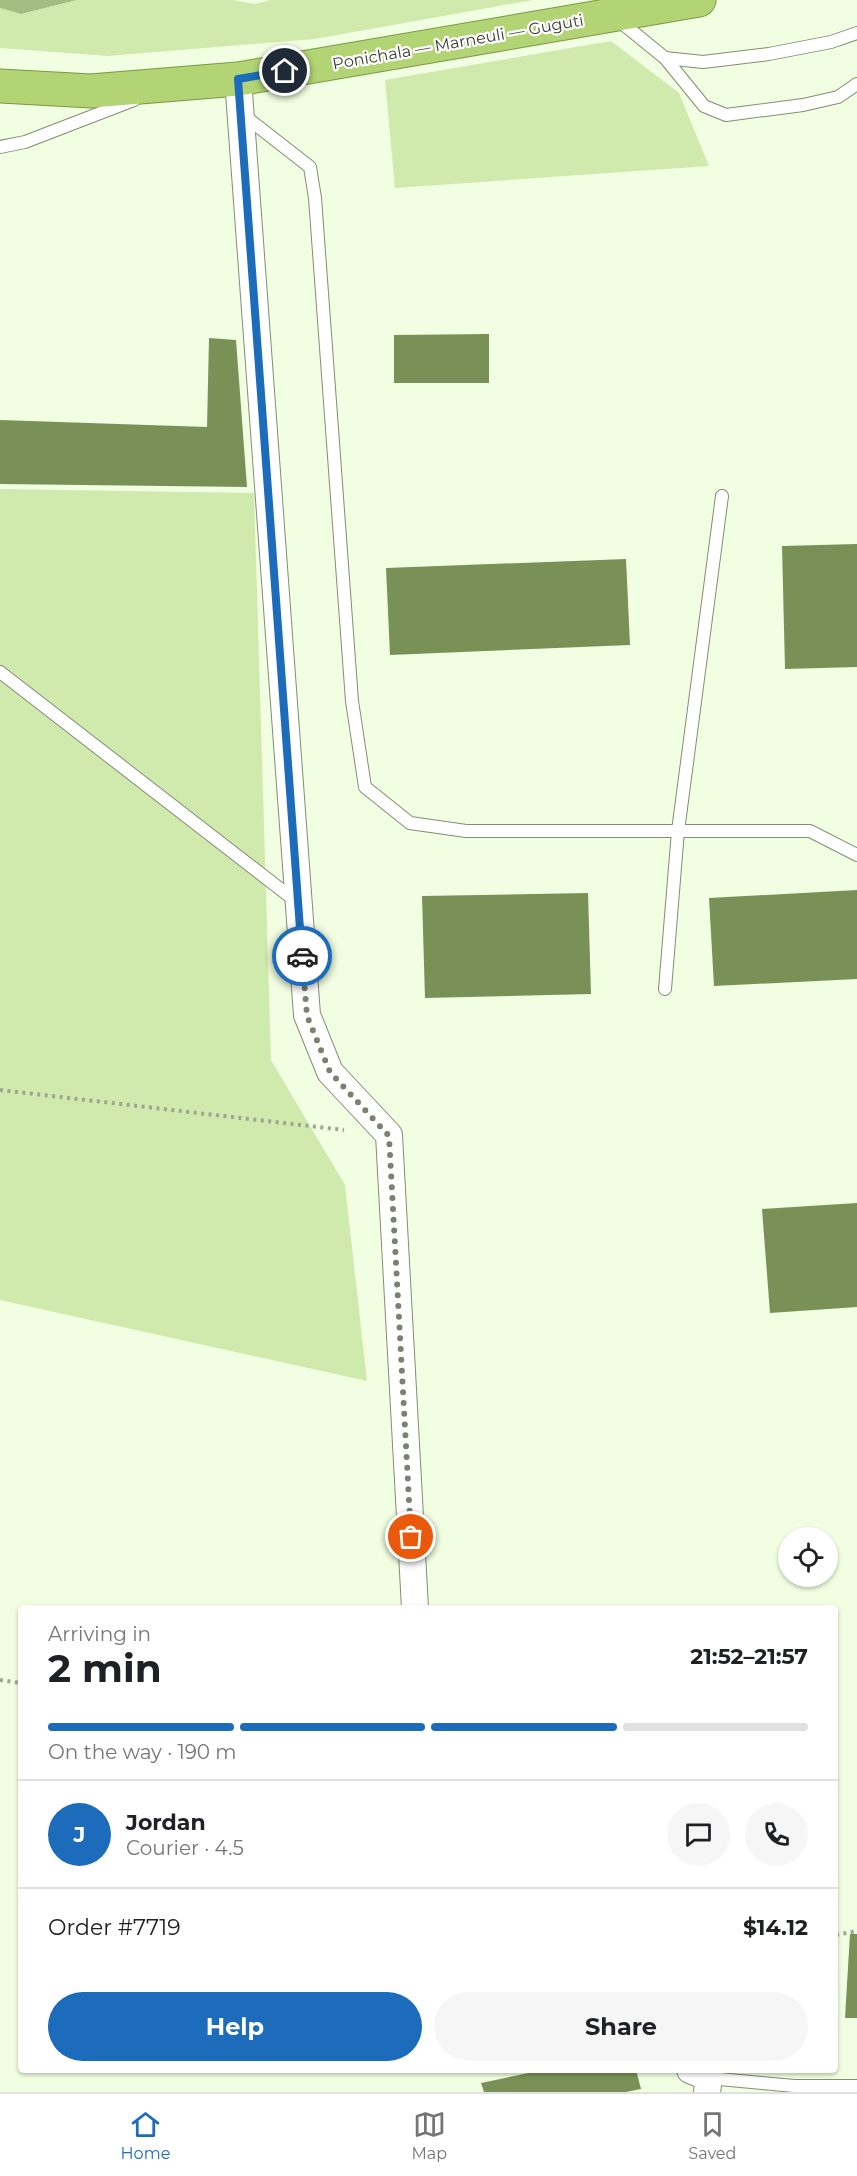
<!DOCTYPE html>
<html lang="en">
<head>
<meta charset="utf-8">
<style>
	:root { --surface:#fff; --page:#f6f6f6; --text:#202124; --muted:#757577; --line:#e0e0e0; --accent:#1c6cbb }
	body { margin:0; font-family:Montserrat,sans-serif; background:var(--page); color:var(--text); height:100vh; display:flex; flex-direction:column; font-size:22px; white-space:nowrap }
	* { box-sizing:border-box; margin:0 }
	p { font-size:20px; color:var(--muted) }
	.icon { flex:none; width:33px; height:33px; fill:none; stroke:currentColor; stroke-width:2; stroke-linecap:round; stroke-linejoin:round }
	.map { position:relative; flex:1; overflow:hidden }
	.side { position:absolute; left:18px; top:1605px; width:820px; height:468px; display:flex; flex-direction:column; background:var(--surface); border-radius:6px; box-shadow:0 2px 4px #0004 }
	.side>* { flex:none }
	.buttons { position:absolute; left:778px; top:1527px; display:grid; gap:12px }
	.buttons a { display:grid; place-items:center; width:60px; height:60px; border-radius:50%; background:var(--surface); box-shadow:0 2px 4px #0004; font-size:30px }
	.pin { position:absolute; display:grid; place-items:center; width:51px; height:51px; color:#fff; margin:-26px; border:3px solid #fff; border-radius:50%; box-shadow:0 2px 6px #0007 }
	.courier { position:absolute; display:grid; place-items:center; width:60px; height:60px; margin:-30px; border:4px solid #1c6cbb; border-radius:50%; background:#fff; color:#222; box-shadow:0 2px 8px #0007 }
	.overview em { font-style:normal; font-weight:700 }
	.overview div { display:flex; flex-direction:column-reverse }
	.overview { display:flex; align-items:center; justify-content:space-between; height:102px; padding:0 30px }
	h1 { font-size:39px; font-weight:700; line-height:45px }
	.bar { display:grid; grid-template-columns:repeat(4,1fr); gap:9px 6px; align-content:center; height:72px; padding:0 30px }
	.bar i { height:8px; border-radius:4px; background:var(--line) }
	.bar .active { background:var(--accent) }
	.bar p { grid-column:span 4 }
	.line { display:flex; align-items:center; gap:15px; padding:0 30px; border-top:2px solid var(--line) }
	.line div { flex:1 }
	.round { display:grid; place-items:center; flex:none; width:63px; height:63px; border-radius:32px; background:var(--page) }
	.button { display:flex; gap:12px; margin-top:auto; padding:12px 30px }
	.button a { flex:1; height:69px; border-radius:36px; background:var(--accent); color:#fff; font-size:24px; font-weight:700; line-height:69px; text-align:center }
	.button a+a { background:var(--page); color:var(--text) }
	.tabs { display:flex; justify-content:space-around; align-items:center; height:84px; border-top:2px solid var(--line); background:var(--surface); font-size:16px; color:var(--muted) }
	.tabs a { display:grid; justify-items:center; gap:3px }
	.tabs .active { color:var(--accent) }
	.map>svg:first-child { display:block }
	.green { fill:#d0eaad }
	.forest { fill:#a4bd80 }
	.building { fill:#799156 }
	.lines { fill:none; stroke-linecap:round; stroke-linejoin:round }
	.service-casing { stroke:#828d74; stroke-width:14 }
	.minor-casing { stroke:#828d74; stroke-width:28 }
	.trunk-casing { stroke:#7b9847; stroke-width:35 }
	.path { stroke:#9da691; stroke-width:4; stroke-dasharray:3 4.5; stroke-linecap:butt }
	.service { stroke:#fff; stroke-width:12 }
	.minor { stroke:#fff; stroke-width:26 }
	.trunk { stroke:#b2d474; stroke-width:33 }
	.done { stroke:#798170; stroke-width:6; stroke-dasharray:0 10.8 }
	.route { stroke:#1c6cbb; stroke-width:8 }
	.labels { text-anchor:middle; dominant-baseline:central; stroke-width:4.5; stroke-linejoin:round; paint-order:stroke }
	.street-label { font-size:16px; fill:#393e33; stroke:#fff }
</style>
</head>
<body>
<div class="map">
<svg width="857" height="2092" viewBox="0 0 857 2092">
	<rect width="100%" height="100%" fill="#f1fee1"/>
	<!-- green -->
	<g class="green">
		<polygon points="77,0 232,0 255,4 270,0 533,0 315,39 108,56 0,48 0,8 21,14"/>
		<polygon points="611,41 679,93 709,166 395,188 385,80"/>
		<polygon points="0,489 254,493 271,1060 345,1185 367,1381 0,1300"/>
	</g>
	<!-- forest -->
	<polygon class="forest" points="0,0 77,0 21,14 0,8"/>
	<!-- building -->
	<g class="building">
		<polygon points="489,334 489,383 394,383 394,335"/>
		<polygon points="209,338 236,340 247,487 0,484 0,420 207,427"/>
		<polygon points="857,544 857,667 785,669 782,546"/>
		<polygon points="626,559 630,645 390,655 386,568"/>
		<polygon points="857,890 857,979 714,986 709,898"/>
		<polygon points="588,893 591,994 425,998 422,896"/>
		<polygon points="857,1203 857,1307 770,1313 762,1209"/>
		<polygon points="850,1934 857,1934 857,2018 845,2018"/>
		<polygon points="543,2070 636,2070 641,2089 626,2092 484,2092 481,2083"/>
	</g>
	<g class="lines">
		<!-- service casing -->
		<g class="service-casing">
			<g id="service">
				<polyline points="617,19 665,58 704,106 726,115 803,105 838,97 857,84"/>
				<polyline points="665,58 703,62 769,54 831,42 857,33"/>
				<polyline points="242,114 310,167 315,198 352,701 365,787 410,823 466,831 810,831 857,855"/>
				<polyline points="0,147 25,142 134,100"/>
				<polyline points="0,672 297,902"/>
				<polyline points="665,989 678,831 722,496"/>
				<polyline points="709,2078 794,2086 857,2086"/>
			</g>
		</g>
		<!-- minor casing -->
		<g class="minor-casing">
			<g id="minor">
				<polyline points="238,79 307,1015 330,1072 389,1135 415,1608"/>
				<polyline points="690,2070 709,2078 707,2092"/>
			</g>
		</g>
		<!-- trunk casing -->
		<g class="trunk-casing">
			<polyline id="trunk" points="0,86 91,91 238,79 699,0"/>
		</g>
		<!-- path -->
		<g class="path">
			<polyline points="0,1090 344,1130"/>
			<polyline points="0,1680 21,1683"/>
			<polyline points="836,1935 857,1931"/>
		</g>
		<!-- service -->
		<use href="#service" class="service"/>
		<!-- minor -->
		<use href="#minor" class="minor"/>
		<!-- trunk -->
		<use href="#trunk" class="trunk"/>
	</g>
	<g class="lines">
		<!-- done -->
		<polyline class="done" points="302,956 307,1016 330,1072 389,1136 411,1537"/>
		<!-- route -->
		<polyline class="route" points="285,71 238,79 302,956"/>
	</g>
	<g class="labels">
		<!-- street labels -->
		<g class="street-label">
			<text transform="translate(458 42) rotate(-10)">Ponichala — Marneuli — Guguti</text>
		</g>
	</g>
</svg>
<div class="buttons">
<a><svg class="icon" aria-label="locate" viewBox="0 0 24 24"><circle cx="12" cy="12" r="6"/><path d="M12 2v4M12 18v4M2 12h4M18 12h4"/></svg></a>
</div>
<div class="pin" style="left:411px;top:1537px;background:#ea580c"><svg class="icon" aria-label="bag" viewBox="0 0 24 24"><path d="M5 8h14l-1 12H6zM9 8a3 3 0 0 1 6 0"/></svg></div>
<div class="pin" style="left:285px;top:71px;background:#1f2937"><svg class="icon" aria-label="home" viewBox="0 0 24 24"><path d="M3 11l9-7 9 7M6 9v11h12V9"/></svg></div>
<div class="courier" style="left:302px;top:956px"><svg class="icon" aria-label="car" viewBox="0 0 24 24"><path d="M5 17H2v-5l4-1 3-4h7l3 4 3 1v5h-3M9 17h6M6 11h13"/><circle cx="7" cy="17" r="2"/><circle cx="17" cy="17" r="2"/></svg></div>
<section class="side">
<div class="overview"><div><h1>2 min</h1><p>Arriving in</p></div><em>21:52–21:57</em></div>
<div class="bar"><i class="active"></i><i class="active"></i><i class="active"></i><i></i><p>On the way · 190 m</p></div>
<div class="line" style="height:108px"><b class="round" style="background:var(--accent);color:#fff">J</b><div><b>Jordan</b><p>Courier · 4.5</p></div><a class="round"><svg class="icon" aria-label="chat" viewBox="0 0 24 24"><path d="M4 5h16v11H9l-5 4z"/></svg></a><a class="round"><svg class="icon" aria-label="phone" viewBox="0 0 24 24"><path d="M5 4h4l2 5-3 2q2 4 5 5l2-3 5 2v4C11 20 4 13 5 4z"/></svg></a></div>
<div class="line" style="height:78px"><div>Order #7719</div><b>$14.12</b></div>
<div class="button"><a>Help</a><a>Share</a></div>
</section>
</div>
<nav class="tabs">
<a class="active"><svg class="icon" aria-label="home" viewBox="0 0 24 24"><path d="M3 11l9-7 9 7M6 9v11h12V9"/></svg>Home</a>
<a><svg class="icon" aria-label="map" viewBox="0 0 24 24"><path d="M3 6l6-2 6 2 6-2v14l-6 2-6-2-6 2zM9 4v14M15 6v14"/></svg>Map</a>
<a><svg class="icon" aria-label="saved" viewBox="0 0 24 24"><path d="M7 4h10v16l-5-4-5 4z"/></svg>Saved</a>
</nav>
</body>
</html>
